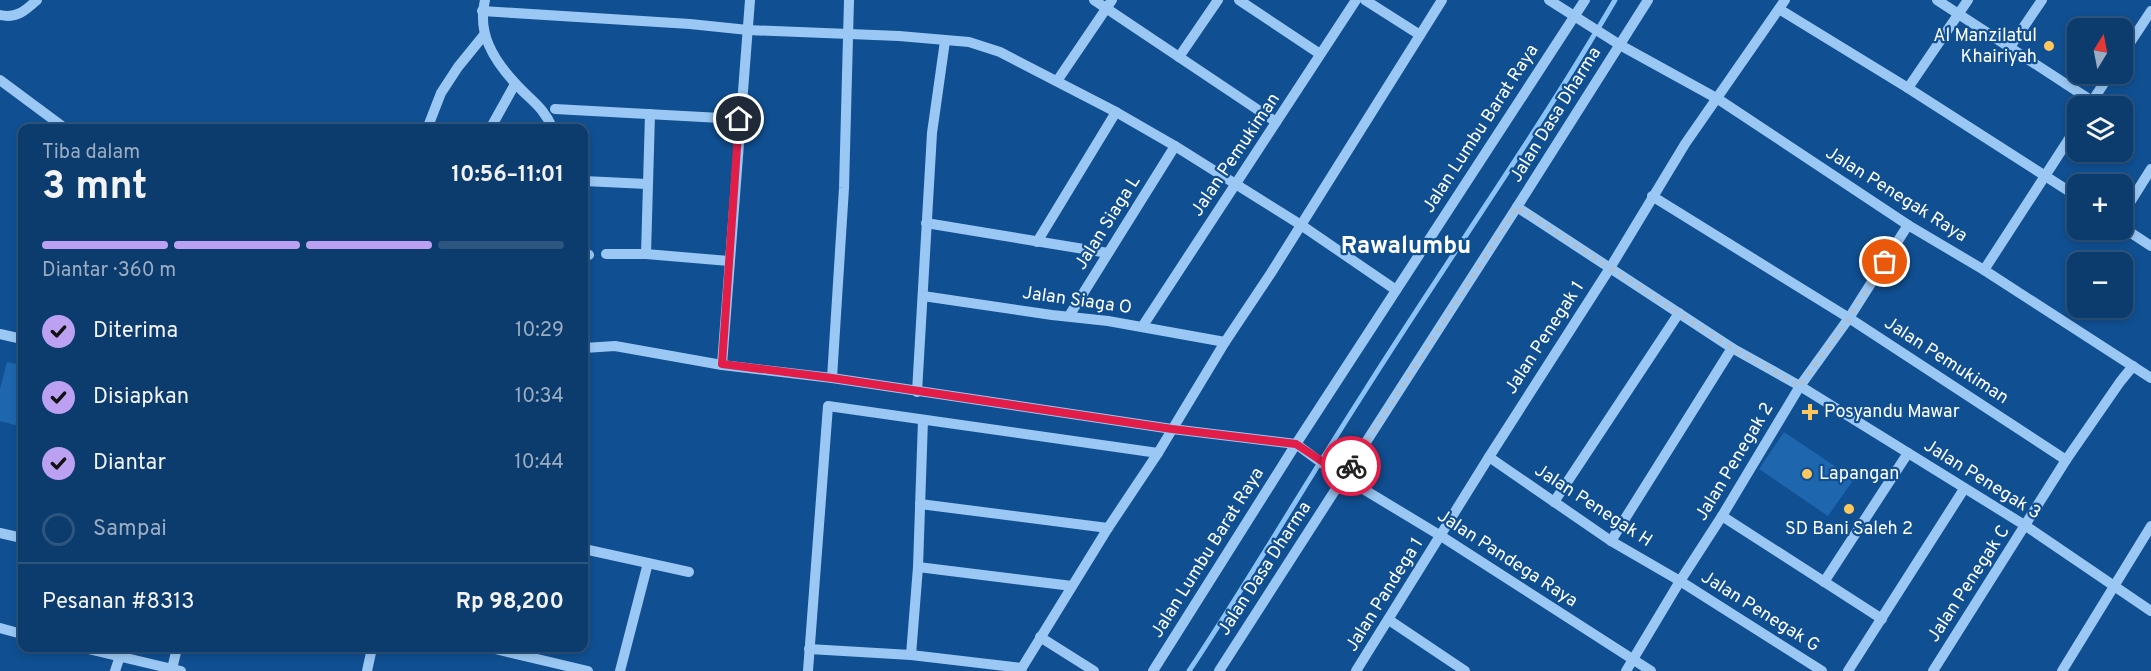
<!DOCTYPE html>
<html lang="id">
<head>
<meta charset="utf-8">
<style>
	:root { --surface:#0c3b6d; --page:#154272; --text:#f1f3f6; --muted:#9aadc2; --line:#2c5580; --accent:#bca0f2 }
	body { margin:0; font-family:Overpass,sans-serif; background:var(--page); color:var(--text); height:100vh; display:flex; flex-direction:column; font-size:22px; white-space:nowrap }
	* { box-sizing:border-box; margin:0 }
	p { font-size:20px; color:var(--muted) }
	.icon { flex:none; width:33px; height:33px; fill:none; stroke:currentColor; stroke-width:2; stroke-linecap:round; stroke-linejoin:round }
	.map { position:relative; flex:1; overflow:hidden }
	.panel { position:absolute; left:18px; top:124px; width:570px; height:528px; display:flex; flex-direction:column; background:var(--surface); border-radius:12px; box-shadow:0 3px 9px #0003,0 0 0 2px var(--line) }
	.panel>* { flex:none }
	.needle { width:39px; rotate:10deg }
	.fabs { position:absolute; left:2067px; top:18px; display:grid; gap:12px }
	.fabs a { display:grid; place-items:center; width:66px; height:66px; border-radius:12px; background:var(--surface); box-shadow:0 3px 9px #0003,0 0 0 2px var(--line); font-size:30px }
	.pin { position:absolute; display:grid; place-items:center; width:51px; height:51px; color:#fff; margin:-26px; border:3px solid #fff; border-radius:50%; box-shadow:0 2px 6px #0007 }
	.courier { position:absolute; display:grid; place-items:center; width:60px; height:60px; margin:-30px; border:4px solid #e11d48; border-radius:50%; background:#fff; color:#222; box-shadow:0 2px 8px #0007 }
	.overview em { font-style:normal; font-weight:700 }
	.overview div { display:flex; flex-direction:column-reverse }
	.overview { display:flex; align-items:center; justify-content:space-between; height:102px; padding:0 24px }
	h1 { font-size:39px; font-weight:700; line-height:45px }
	.bar { display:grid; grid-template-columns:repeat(4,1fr); gap:9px 6px; align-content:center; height:72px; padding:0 24px }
	.bar i { height:8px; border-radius:4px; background:var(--line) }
	.bar .active { background:var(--accent) }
	.bar p { grid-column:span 4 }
	.line { display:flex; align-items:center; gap:15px; padding:0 24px; border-top:2px solid var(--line) }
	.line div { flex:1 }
	ol { padding:0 24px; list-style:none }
	li { display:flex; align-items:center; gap:18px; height:66px }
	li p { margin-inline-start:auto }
	li .icon { padding:6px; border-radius:50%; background:var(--accent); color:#111; stroke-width:4 }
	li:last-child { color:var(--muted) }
	li i { width:33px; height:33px; border:3px solid var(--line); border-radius:50% }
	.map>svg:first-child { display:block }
	.green { fill:#1e67ae }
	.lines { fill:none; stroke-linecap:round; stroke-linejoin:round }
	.stream { stroke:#8bc3f7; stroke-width:5 }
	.minor { stroke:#9ac7f3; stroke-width:10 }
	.done { stroke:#abc1d8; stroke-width:6; stroke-dasharray:0 10.8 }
	.route { stroke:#e11d48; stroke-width:8 }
	.poi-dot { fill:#ffc75c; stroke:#104f91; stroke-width:2 }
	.labels { text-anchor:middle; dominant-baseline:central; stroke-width:4.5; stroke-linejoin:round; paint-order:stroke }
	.poi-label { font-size:18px; fill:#fff; stroke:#104f91; text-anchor:start }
	.street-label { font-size:18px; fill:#fff; stroke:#104f91 }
	.district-label { font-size:24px; font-weight:bold; fill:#fff; stroke:#104f91 }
</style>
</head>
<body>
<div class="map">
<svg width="2151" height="671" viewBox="0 0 2151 671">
	<rect width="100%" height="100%" fill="#104f91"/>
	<!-- green -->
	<g class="green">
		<polygon points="7,362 22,365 22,414 19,426 0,421 0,389"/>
		<polygon points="1784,432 1854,479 1828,516 1759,469"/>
	</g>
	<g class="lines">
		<!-- stream -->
		<path class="stream" d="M1189,671C1249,580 1304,486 1363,394C1446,262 1536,135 1615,0"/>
		<!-- minor -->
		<g class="minor">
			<path d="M485,0C477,33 493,59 515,83C531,101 543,106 553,129"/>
			<polyline points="1094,0 1276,122"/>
			<polyline points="1239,0 1320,54"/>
			<polyline points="1365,0 1420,35"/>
			<polyline points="1549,0 1620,45 1718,99 1908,225 1984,270 2151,378"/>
			<polyline points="1937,0 2092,101"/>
			<polyline points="1968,0 1908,88 2078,197"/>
			<polyline points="1779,9 1908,88"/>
			<polyline points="482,11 690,24 748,30 899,36 969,42 1000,52 1116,112 1175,146 1301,225 1396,290"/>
			<path d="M0,15C17,19 26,10 37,0"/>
			<polyline points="2010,47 2042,0"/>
			<polyline points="2122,55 2151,11"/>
			<polyline points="1179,57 1218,0"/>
			<polyline points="0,80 66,129"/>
			<polyline points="1057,81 1112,0"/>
			<polyline points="2089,106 2110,74"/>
			<polyline points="555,109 739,119"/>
			<polyline points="650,114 646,254 729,261"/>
			<polyline points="427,129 441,93 458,67 484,35"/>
			<polyline points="490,129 515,84"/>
			<polyline points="584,181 647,184"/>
			<polyline points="1652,196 1849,318 2066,460"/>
			<polyline points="1517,207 1732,348 1800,386 2026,526 2151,611"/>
			<polyline points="2122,215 2151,169"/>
			<polyline points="926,223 1108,253"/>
			<polyline points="2122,227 2151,246"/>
			<polyline points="1037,242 1116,112"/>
			<polyline points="584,253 589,255"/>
			<polyline points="606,254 646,254"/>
			<polyline points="1984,270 2078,125"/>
			<polyline points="923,296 1052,315 1108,321 1225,342"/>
			<polyline points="1069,316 1175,146"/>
			<polyline points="1142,327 1356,0"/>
			<polyline points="0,334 22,339"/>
			<polyline points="584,348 615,346 722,365 832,378 1172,429 1296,444 1330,469 1441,536 1651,671"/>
			<polyline points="722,365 750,0"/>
			<polyline points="832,378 844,188 849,0"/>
			<polyline points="917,392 932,133 945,41"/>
			<polyline points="1489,457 1611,541 1680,581 1822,671"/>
			<polyline points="1554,502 1679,313"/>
			<polyline points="920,504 1108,528"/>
			<polyline points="1722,516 1882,619"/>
			<polyline points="0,533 22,538"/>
			<polyline points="1611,541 1732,348"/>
			<polyline points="584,549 689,572"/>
			<polyline points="918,567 1072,586"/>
			<polyline points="1824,582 1908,453"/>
			<polyline points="1389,620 1465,671"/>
			<polyline points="0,628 22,634"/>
			<polyline points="1040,637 1094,671"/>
			<polyline points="84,648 181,671"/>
			<polyline points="491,648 588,671"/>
			<polyline points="809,649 911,655 1022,668"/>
			<polyline points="911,655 918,567 923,420"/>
			<polyline points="172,669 177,648"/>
			<polyline points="115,671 120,656"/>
			<polyline points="367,671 372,648"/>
			<polyline points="620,671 648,563"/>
			<polyline points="808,671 828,406 1158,453"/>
			<polyline points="1020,671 1108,528 1158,453 1225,342 1271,273 1442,0"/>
			<polyline points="1153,671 1296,444 1585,0"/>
			<polyline points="1219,671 1517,207 1648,0"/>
			<polyline points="1356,671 1489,457 1610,268 1685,144 1785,0"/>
			<polyline points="1626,671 1680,581 1722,516 1800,386 1849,318 1908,225"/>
			<polyline points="1848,671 1964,489"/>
			<polyline points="1933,671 2066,460 2120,382 2133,366"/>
			<polyline points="2062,671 2151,526"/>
		</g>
	</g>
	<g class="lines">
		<!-- done -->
		<polyline class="done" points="1351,466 1517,207 1732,348 1800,386 1849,318 1885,262"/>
		<!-- route -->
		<polyline class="route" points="739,119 722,364 832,378 1172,429 1296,444 1344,476 1351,466"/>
	</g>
	<!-- markers -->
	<g class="poi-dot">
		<circle cx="2049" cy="46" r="6"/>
		<path d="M1807 403h6v6h6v6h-6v6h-6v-6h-6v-6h6z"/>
		<circle cx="1807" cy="474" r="6"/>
		<circle cx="1849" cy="509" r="6"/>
	</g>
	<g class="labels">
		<!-- poi labels -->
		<g class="poi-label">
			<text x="2037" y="36" text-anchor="end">Al Manzilatul<tspan x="2037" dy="21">Khairiyah</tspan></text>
			<text x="1824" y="412">Posyandu Mawar</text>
			<text x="1819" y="474">Lapangan</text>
			<text x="1849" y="529" text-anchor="middle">SD Bani Saleh 2</text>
		</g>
		<!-- street labels -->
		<g class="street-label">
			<text transform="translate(1556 115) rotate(-58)">Jalan Dasa Dharma</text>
			<text transform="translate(1481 129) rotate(-57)">Jalan Lumbu Barat Raya</text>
			<text transform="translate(1236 155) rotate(-56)">Jalan Pemukiman</text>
			<text transform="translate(1896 195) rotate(32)">Jalan Penegak Raya</text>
			<text transform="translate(1108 223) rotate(-58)">Jalan Siaga L</text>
			<text transform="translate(1077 301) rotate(8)">Jalan Siaga O</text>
			<text transform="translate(1545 338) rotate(-57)">Jalan Penegak 1</text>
			<text transform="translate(1946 361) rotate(33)">Jalan Pemukiman</text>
			<text transform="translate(1735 462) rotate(-59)">Jalan Penegak 2</text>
			<text transform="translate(1982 480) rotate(32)">Jalan Penegak 3</text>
			<text transform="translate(1593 506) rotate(33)">Jalan Penegak H</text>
			<text transform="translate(1208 553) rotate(-58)">Jalan Lumbu Barat Raya</text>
			<text transform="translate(1507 559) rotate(33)">Jalan Pandega Raya</text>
			<text transform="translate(1265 569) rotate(-57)">Jalan Dasa Dharma</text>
			<text transform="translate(1969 584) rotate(-57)">Jalan Penegak C</text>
			<text transform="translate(1385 595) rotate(-58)">Jalan Pandega 1</text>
			<text transform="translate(1760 612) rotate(32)">Jalan Penegak G</text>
		</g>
		<!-- district labels -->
		<g class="district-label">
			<text x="1406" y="247">Rawalumbu</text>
		</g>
	</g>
</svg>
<div class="fabs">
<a><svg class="needle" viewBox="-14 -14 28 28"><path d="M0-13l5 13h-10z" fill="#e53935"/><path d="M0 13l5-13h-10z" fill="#9aadc2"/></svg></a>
<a><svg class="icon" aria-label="layers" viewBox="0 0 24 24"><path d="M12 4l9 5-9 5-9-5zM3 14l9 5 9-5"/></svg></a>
<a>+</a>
<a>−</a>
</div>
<div class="pin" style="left:1885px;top:262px;background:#ea580c"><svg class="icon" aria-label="bag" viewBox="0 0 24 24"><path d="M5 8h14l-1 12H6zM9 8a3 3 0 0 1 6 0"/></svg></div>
<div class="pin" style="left:739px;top:119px;background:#1f2937"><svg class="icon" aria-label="home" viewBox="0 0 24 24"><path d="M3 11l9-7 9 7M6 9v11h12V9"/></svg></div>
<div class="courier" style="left:1351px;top:466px"><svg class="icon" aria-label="bike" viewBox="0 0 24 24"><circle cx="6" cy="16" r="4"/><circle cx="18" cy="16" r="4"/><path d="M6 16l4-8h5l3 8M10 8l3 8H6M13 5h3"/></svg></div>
<section class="panel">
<div class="overview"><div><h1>3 mnt</h1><p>Tiba dalam</p></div><em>10:56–11:01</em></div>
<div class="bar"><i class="active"></i><i class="active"></i><i class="active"></i><i></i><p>Diantar · 360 m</p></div>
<ol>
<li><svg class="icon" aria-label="check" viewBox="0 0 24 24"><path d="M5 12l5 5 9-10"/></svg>Diterima<p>10:29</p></li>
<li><svg class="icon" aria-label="check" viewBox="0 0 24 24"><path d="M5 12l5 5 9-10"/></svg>Disiapkan<p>10:34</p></li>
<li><svg class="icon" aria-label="check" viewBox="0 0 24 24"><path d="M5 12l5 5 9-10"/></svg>Diantar<p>10:44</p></li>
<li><i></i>Sampai</li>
</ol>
<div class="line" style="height:78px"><div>Pesanan #8313</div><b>Rp 98,200</b></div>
</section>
</div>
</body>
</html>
